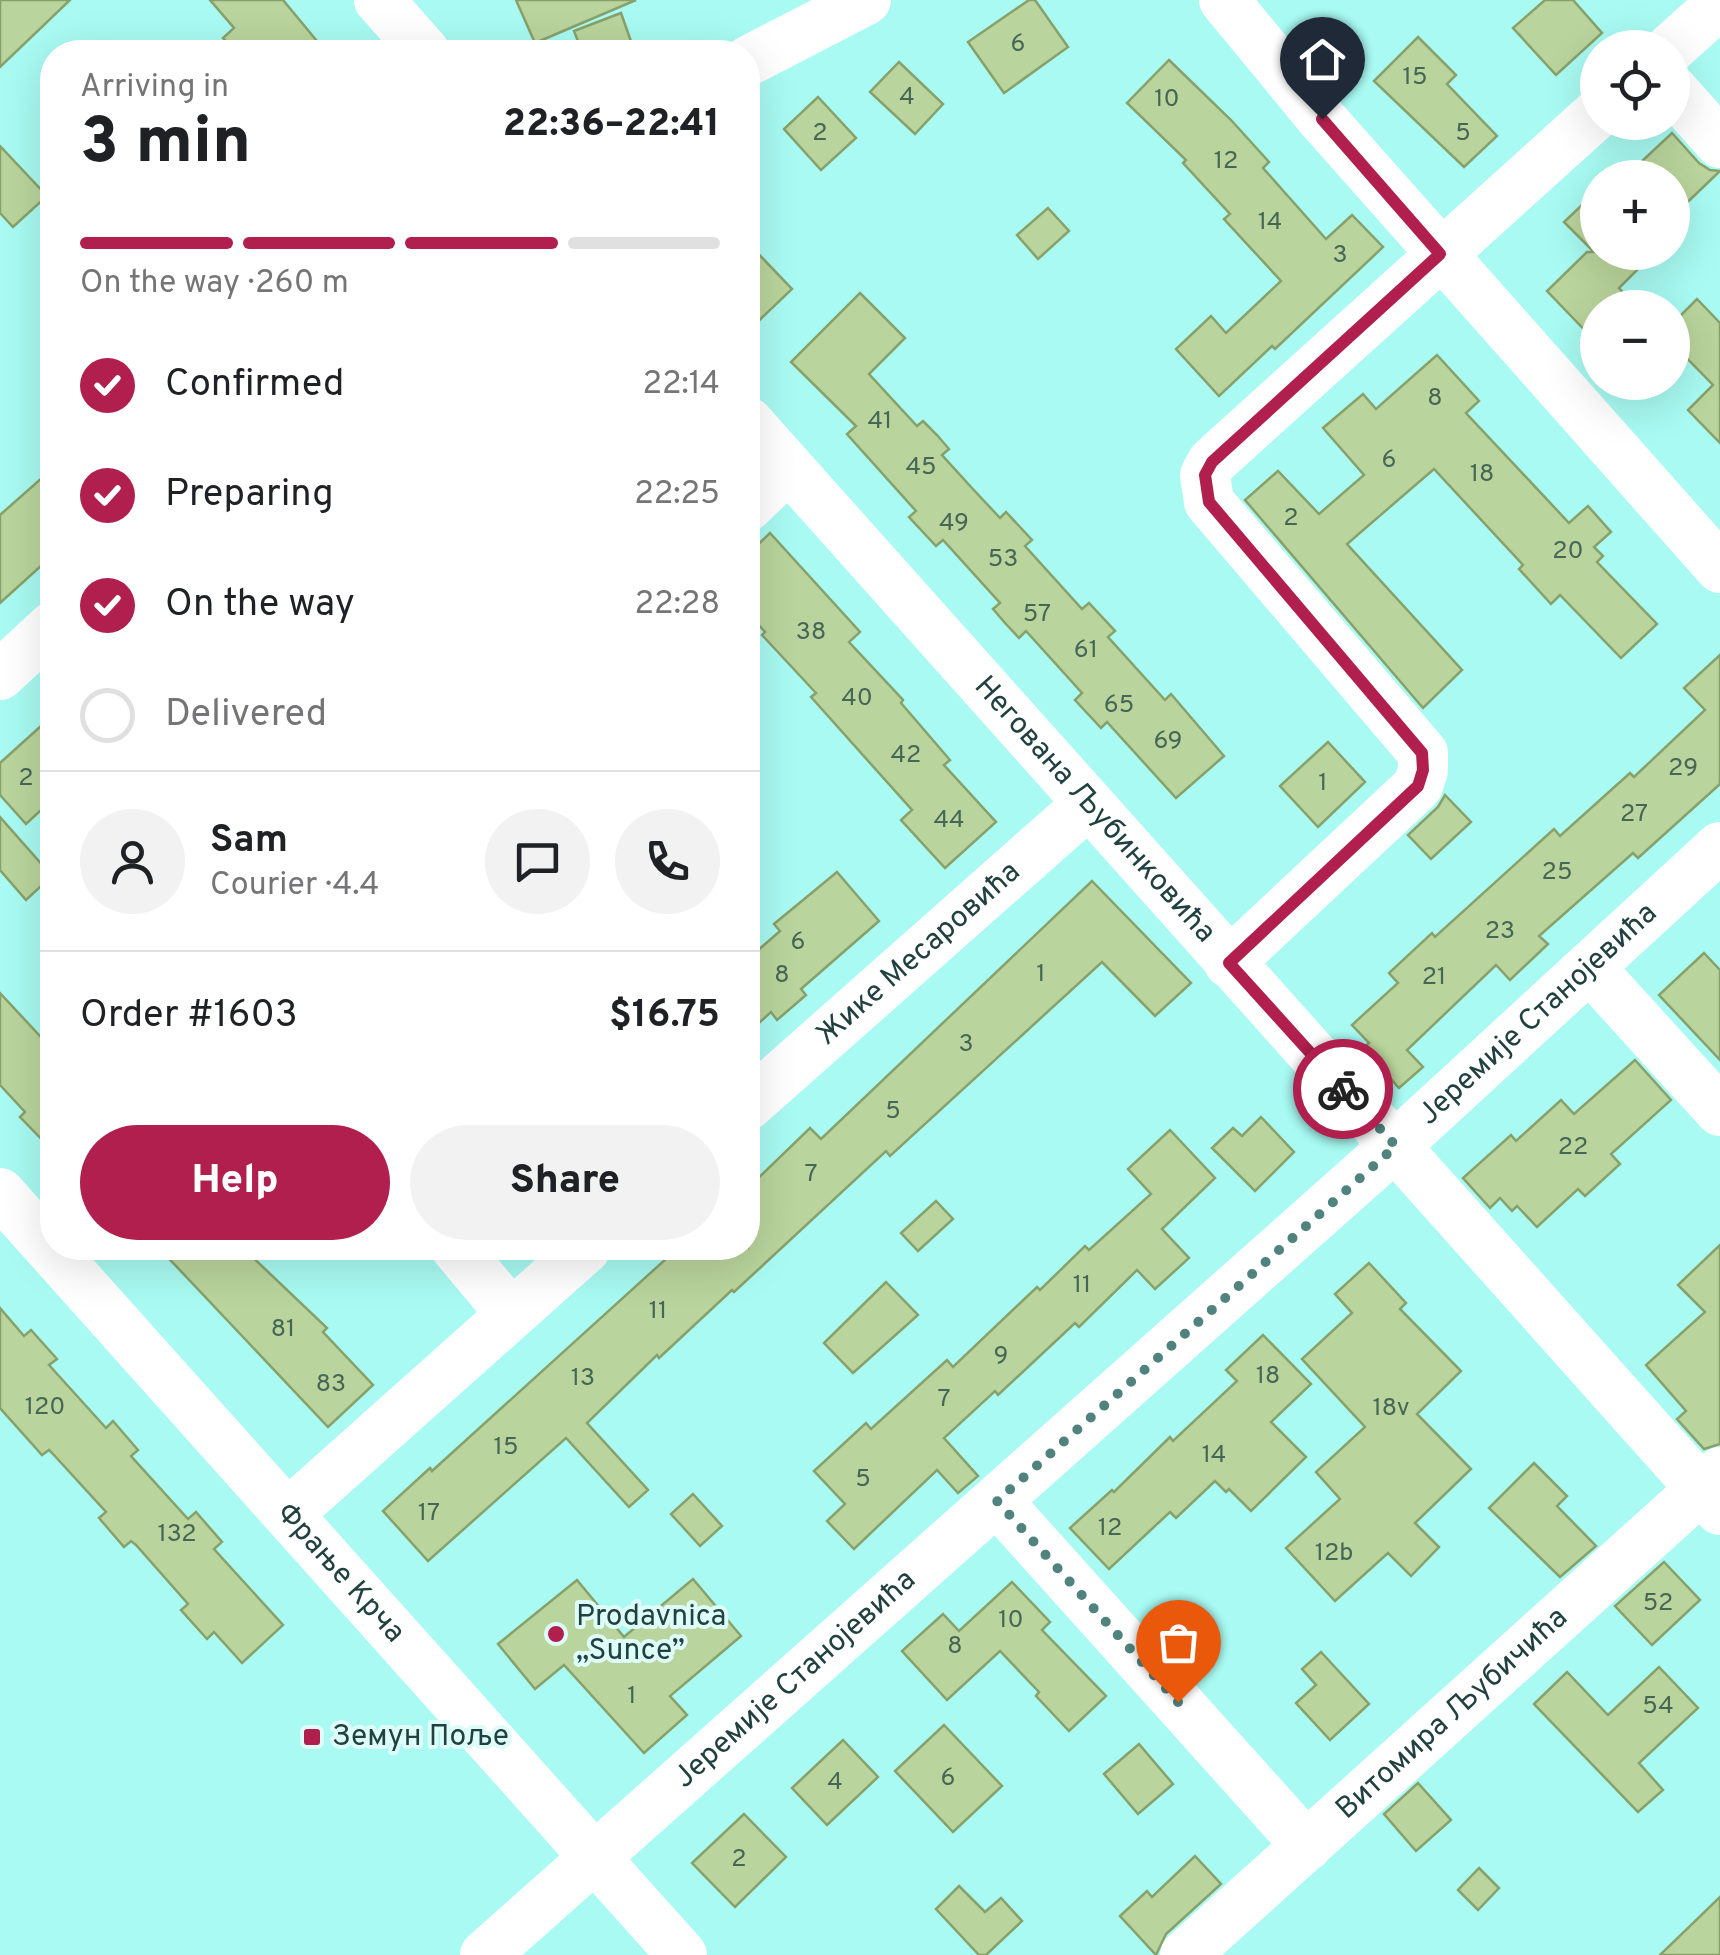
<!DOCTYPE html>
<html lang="en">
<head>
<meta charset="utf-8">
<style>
	:root { --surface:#fff; --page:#f2f2f2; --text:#202124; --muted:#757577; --line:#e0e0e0; --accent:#b01f4e }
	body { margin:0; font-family:Overpass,sans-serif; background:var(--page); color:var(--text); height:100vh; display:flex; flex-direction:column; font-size:38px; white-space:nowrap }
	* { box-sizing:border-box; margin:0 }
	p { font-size:32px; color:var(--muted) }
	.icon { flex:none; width:55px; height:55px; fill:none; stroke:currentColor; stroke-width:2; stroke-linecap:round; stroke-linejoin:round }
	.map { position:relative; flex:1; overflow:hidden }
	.details { position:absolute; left:40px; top:40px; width:720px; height:1220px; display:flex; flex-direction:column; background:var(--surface); border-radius:40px; box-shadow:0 10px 40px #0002 }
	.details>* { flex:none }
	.controls { position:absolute; left:1580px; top:30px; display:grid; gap:20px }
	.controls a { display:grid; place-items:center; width:110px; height:110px; border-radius:50%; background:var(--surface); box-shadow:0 10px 40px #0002; font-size:50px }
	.pin { position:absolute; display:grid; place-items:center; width:85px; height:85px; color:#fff; margin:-102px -42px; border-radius:50% 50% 50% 0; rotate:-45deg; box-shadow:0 0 10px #0007 }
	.pin .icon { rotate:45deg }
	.courier { position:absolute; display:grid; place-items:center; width:100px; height:100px; margin:-50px; border:8px solid #b01f4e; border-radius:50%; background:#fff; color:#222; box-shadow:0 2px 12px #0007 }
	.headline em { font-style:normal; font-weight:800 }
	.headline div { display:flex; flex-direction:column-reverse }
	.headline { display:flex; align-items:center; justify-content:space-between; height:170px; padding:0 40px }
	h1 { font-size:65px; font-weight:800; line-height:75px }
	.bar { display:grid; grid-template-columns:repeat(4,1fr); gap:15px 10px; align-content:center; height:120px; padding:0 40px }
	.bar i { height:12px; border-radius:8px; background:var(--line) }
	.bar .on { background:var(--accent) }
	.bar p { grid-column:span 4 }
	.line { display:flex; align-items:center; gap:25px; padding:0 40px; border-top:2px solid var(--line) }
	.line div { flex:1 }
	.round { display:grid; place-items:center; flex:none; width:105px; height:105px; border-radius:52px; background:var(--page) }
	ol { padding:0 40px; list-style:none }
	li { display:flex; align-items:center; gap:30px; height:110px }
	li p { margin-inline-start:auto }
	li .icon { padding:10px; border-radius:50%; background:var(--accent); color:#fff; stroke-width:4 }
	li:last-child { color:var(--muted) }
	li i { width:55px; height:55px; border:5px solid var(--line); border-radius:50% }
	.cta { display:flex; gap:20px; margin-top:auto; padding:20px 40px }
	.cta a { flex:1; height:115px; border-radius:60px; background:var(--accent); color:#fff; font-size:40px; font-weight:800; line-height:115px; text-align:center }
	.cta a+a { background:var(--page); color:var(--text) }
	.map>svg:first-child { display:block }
	.building { fill:#b9d49c; stroke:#88a16b; stroke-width:2.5 }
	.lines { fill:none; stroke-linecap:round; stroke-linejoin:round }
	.minor { stroke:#fff; stroke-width:50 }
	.done { stroke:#50827e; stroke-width:10; stroke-dasharray:0 18 }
	.route { stroke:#b01f4e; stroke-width:12 }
	.poi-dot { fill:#b01f4e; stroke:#defdf9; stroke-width:4 }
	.labels { text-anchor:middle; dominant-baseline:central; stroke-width:8; stroke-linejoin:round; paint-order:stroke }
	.number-label { font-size:25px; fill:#466656 }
	.street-label { font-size:30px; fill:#20413f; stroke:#defdf9 }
	.poi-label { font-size:30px; fill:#20413f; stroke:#defdf9; text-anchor:start }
</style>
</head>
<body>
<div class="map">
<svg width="1720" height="1955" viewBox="0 0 1720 1955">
	<rect width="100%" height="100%" fill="#a8faf2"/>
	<!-- building -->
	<g class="building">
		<polygon points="0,0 70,0 0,67"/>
		<polygon points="210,0 283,0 326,52 236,52 223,38 234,28"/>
		<polygon points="516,0 636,0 535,43"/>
		<polygon points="1029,0 1035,0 1068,47 1004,93 968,42"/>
		<polygon points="1545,0 1573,0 1602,33 1556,75 1513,28"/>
		<polygon points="621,13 633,47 620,52 582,52 574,31"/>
		<polygon points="1418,37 1456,75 1447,84 1497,136 1464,167 1374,81"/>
		<polygon points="1169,60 1231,120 1269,162 1263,168 1326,239 1352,215 1383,247 1275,349 1272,346 1219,396 1176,349 1211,316 1226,333 1281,281 1224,219 1230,214 1183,163 1186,160 1127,103"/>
		<polygon points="899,62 943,104 915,134 870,92"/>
		<polygon points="818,97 856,138 821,170 784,129"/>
		<polygon points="1672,133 1699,163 1710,170 1720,171 1672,217 1672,178 1624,178"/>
		<polygon points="0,146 47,196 13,227 0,213"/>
		<polygon points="1598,190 1598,252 1655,252 1619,288 1638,308 1598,308 1598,344 1547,291 1587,252 1594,252 1564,222"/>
		<polygon points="1048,208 1069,231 1038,259 1017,235"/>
		<polygon points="748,243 792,289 748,331"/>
		<polygon points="860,293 905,338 869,374 917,426 923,421 937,435 949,449 942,455 971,487 1000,518 1006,512 1032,540 1025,546 1082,609 1089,603 1115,631 1108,637 1165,700 1171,694 1224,756 1176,798 1107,722 1101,728 1087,713 1075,700 1082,693 1026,631 1019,638 1005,623 993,609 1000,603 943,540 936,546 909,517 916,511 847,434 856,426 791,362"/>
		<polygon points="1697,299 1720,323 1720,443 1688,410 1713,385 1672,343 1672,324"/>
		<polygon points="1437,355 1479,401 1466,413 1569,523 1588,506 1611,532 1594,547 1603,556 1597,562 1657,624 1621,658 1560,595 1551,604 1519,569 1523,565 1434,469 1347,544 1462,670 1423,708 1245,500 1278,471 1319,514 1364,475 1323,428 1363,394 1376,409"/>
		<polygon points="52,469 52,556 0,603 0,515"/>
		<polygon points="770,533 860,632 849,642 903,700 901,703 950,760 944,765 996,822 945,868 901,820 912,810 811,697 816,693 762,635 765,632 748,613 748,554"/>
		<polygon points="1720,655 1720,784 1638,858 1633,853 1539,936 1548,944 1510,980 1496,965 1407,1050 1423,1067 1399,1088 1363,1048 1369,1043 1352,1025 1398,983 1389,973 1432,933 1435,937 1554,829 1560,836 1630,773 1634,777 1705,710 1684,688"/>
		<polygon points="52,716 52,800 26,824 0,795 0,763"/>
		<polygon points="1328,742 1365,782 1318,827 1280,786"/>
		<polygon points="1445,795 1471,822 1431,859 1408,835 1438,807"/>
		<polygon points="0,817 52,876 26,900 0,870"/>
		<polygon points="837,872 879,921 801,989 806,995 777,1020 771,1012 748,1033 748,959 780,931 774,924"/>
		<polygon points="1092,881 1191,983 1155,1016 1102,962 890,1156 886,1151 734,1292 732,1290 659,1358 657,1355 587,1423 648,1490 629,1507 566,1438 428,1561 383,1511 430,1468 432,1471 678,1248 748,1248 748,1188 810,1128 821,1139"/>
		<polygon points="1704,953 1720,970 1720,1060 1659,995"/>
		<polygon points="0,993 52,1049 52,1150 20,1117 25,1112 0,1085"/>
		<polygon points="1635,1060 1671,1100 1611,1154 1620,1164 1585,1196 1578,1189 1537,1227 1517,1206 1512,1211 1500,1198 1490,1208 1463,1178 1511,1135 1516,1141 1561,1100 1574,1114"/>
		<polygon points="1261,1117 1294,1152 1255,1191 1212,1148 1233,1128 1242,1136"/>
		<polygon points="1170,1130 1215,1178 1162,1229 1189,1258 1155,1289 1137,1270 1079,1327 1075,1323 998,1395 995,1391 944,1438 978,1476 958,1493 937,1470 854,1549 827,1521 845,1504 814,1471 866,1423 871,1429 947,1360 953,1367 1037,1287 1040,1290 1085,1246 1089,1250 1151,1194 1128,1169"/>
		<polygon points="936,1201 953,1219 918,1251 901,1233"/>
		<polygon points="1720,1245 1720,1444 1704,1449 1677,1419 1686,1411 1646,1365 1705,1312 1678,1285"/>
		<polygon points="159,1248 243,1248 327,1328 323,1332 373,1385 328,1427"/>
		<polygon points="1369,1263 1406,1303 1400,1309 1461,1371 1417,1414 1471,1469 1415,1523 1439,1547 1411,1576 1388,1553 1335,1601 1286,1548 1340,1499 1316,1472 1365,1427 1302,1359 1352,1313 1335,1294"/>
		<polygon points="886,1282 918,1315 853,1373 824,1343"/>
		<polygon points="0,1308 24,1336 31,1330 57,1359 49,1365 106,1428 113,1421 138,1450 131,1456 188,1519 196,1512 222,1542 214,1549 283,1625 242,1663 214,1632 207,1639 181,1610 188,1604 136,1545 131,1541 124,1547 99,1518 106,1512 53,1454 49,1450 42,1455 0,1408"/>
		<polygon points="1263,1335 1311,1384 1271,1422 1306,1457 1251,1511 1229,1489 1226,1492 1215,1481 1176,1518 1170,1512 1109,1569 1070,1528 1112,1490 1114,1492 1170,1437 1173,1441 1237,1381 1226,1370"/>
		<polygon points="1534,1463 1567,1496 1557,1506 1596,1546 1560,1577 1489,1508"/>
		<polygon points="693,1494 722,1526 700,1546 671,1514"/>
		<polygon points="1664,1562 1700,1600 1652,1645 1615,1606"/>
		<polygon points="693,1579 741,1636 670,1696 687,1715 644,1753 564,1665 535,1689 498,1644 577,1580 624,1637"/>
		<polygon points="1012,1582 1050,1622 1042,1630 1106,1696 1069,1731 1036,1696 1039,1692 1000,1651 947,1700 902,1651 943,1614 959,1631"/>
		<polygon points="1321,1652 1369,1704 1330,1740 1296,1703 1316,1685 1302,1669"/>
		<polygon points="1659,1667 1698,1708 1639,1763 1663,1790 1638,1812 1534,1704 1567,1672 1608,1715"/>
		<polygon points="944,1725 1002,1786 953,1832 895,1771"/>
		<polygon points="843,1740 878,1777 827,1825 792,1788"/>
		<polygon points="1139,1744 1173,1784 1138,1814 1104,1774"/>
		<polygon points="1418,1783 1451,1820 1416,1851 1384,1814"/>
		<polygon points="744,1814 786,1857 735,1907 692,1863"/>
		<polygon points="1195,1856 1221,1884 1166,1934 1156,1955 1120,1916 1147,1891 1152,1897"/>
		<polygon points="1479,1868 1499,1888 1478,1910 1458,1890"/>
		<polygon points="959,1886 985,1912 1001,1898 1022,1921 986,1955 979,1955 936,1909"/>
		<polygon points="1720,1897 1720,1955 1660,1955"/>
	</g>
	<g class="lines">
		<!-- minor -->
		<g class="minor">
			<polyline points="379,0 425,52"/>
			<polyline points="1224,0 1322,119 1720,568"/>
			<polyline points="1671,48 1720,4"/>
			<polyline points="748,61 866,0"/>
			<polyline points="1672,89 1720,143"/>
			<path id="s1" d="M748,422L1720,1510"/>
			<polyline points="748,506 788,468"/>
			<polyline points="0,675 52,627"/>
			<polyline points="1229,963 1418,786 1423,770 1423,753 1209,502 1205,475 1212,462 1598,113"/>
			<polyline points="1591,969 1720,1111"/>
			<path id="s2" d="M748,1105L1088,804"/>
			<path id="s3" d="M0,1193L682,1955"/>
			<polyline points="456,1248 511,1314"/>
			<polyline points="997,1501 1307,1846"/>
			<polyline points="288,1514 586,1248"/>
			<path id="s4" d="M485,1955L1395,1146L1720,847"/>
			<path id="s5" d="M1185,1955L1720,1472"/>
		</g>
	</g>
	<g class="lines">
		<!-- done -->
		<polyline class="done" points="1178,1702 997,1501 1396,1146 1343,1089"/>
		<!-- route -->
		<polyline class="route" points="1322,119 1440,254 1212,462 1205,475 1209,502 1422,753 1423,770 1418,786 1229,963 1343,1089"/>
	</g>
	<!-- markers -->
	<g class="poi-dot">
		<circle cx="556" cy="1634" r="10"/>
		<rect x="302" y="1727" width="20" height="20" rx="5"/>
	</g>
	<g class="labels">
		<!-- number labels -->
		<g class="number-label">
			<text x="1018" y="45">6</text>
			<text x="1415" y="78">15</text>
			<text x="907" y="98">4</text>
			<text x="1167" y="100">10</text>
			<text x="820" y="134">2</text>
			<text x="1463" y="134">5</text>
			<text x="1226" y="162">12</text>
			<text x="1270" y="223">14</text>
			<text x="1340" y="256">3</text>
			<text x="1435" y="399">8</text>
			<text x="880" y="422">41</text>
			<text x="1389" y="461">6</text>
			<text x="921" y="468">45</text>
			<text x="1482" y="475">18</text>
			<text x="1291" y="519">2</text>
			<text x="954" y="524">49</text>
			<text x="1568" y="552">20</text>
			<text x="1003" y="560">53</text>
			<text x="1037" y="615">57</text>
			<text x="811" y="633">38</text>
			<text x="1086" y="651">61</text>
			<text x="857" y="699">40</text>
			<text x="1119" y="706">65</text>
			<text x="1168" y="742">69</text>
			<text x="906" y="756">42</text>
			<text x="1683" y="769">29</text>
			<text x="26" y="779">2</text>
			<text x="1323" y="784">1</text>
			<text x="1634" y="815">27</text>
			<text x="949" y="821">44</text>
			<text x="1557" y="873">25</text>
			<text x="1500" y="932">23</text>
			<text x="798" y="943">6</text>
			<text x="1041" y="975">1</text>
			<text x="782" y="976">8</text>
			<text x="1434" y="978">21</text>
			<text x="966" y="1045">3</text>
			<text x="893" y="1112">5</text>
			<text x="1573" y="1148">22</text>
			<text x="811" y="1175">7</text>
			<text x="1082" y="1286">11</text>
			<text x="658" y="1312">11</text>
			<text x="283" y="1330">81</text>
			<text x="1001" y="1357">9</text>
			<text x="1268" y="1377">18</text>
			<text x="583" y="1379">13</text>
			<text x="331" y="1385">83</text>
			<text x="944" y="1400">7</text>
			<text x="45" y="1408">120</text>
			<text x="1391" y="1409">18v</text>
			<text x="506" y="1448">15</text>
			<text x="1214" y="1456">14</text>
			<text x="863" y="1480">5</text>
			<text x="429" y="1514">17</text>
			<text x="1110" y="1529">12</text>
			<text x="177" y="1535">132</text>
			<text x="1334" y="1554">12b</text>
			<text x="1658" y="1604">52</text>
			<text x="1011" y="1621">10</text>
			<text x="955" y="1647">8</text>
			<text x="632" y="1697">1</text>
			<text x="1658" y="1707">54</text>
			<text x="948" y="1779">6</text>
			<text x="835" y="1783">4</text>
			<text x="739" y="1860">2</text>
		</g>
		<!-- street labels -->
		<g class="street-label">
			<text stroke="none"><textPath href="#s1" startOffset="520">Негована Љубинковића</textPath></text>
			<text stroke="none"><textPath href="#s2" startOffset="228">Жике Месаровића</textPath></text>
			<text stroke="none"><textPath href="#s4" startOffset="1412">Јеремије Станојевића</textPath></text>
			<text stroke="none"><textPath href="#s3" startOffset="510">Фрање Крча</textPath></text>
			<text stroke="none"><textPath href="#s4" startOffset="415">Јеремије Станојевића</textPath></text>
			<text stroke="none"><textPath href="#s5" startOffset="360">Витомира Љубичића</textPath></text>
		</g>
		<!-- poi labels -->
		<g class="poi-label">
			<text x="576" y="1617">Prodavnica<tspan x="576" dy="34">„Sunce”</tspan></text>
			<text x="332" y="1737">Земун Поље</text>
		</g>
	</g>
</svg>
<div class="controls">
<a><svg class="icon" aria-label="locate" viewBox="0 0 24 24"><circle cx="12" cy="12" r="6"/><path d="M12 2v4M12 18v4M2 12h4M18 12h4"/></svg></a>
<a>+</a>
<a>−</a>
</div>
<div class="pin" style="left:1178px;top:1702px;background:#ea580c"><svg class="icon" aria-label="bag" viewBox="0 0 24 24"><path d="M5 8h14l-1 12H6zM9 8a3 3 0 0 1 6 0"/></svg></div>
<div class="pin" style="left:1322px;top:119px;background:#1f2937"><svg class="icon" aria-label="home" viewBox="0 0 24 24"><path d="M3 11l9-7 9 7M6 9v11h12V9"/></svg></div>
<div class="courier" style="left:1343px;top:1089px"><svg class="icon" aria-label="bike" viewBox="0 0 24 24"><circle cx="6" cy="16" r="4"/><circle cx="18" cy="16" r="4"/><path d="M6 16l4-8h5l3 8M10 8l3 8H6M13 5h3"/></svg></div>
<section class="details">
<div class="headline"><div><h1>3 min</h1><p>Arriving in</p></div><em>22:36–22:41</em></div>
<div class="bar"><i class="on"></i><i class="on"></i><i class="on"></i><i></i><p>On the way · 260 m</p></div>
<ol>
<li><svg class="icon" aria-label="check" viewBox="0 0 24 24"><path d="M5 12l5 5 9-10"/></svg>Confirmed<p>22:14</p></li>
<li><svg class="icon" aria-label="check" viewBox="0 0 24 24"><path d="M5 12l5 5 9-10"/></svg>Preparing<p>22:25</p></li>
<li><svg class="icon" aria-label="check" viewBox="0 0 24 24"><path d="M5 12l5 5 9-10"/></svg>On the way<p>22:28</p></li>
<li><i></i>Delivered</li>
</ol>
<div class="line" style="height:180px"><a class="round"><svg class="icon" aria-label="person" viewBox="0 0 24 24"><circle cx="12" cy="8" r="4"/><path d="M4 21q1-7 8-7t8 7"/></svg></a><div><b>Sam</b><p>Courier · 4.4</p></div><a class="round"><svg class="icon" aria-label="chat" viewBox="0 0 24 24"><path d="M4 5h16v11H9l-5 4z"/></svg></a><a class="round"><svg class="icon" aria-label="phone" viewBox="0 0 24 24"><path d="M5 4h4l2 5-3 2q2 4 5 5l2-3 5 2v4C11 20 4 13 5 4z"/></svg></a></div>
<div class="line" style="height:130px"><div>Order #1603</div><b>$16.75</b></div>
<div class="cta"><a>Help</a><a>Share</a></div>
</section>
</div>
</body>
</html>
